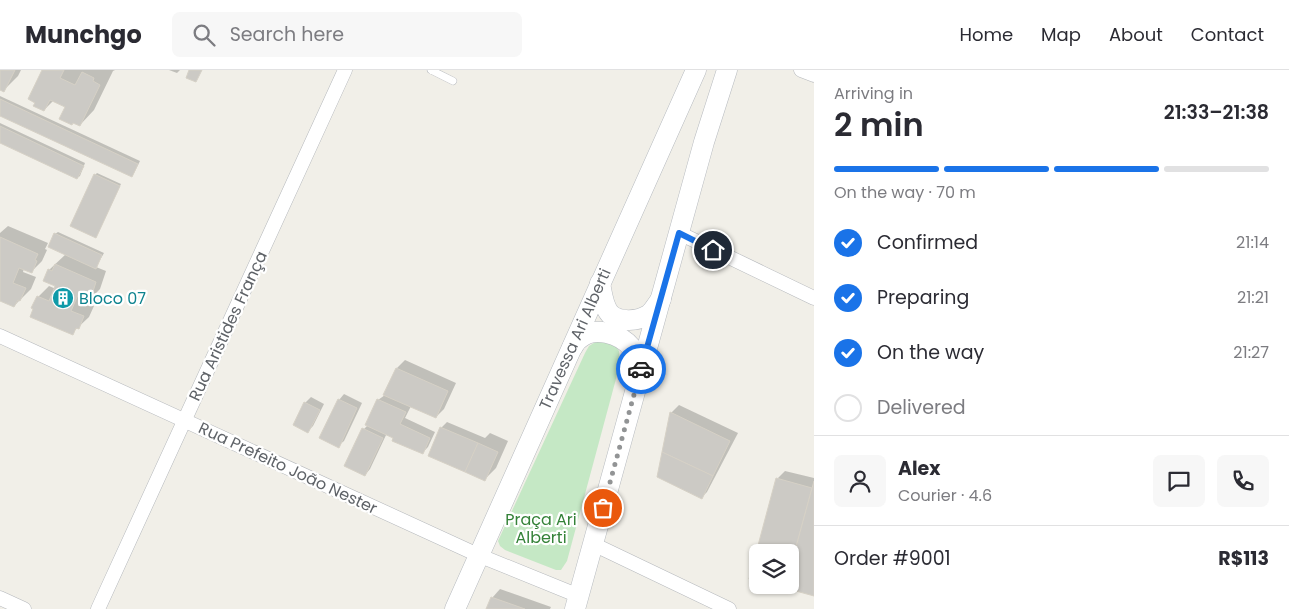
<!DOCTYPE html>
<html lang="en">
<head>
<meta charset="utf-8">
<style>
	:root { --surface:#fff; --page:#f7f7f7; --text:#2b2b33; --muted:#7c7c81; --line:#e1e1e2; --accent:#1a73e8 }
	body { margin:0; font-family:Poppins,sans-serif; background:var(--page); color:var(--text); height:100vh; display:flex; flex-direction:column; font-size:19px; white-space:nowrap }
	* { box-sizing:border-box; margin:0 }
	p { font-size:16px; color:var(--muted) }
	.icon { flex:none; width:28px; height:28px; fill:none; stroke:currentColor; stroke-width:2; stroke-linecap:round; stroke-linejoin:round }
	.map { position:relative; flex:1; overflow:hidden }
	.sheet { display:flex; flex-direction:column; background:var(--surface); width:475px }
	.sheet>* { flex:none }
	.controls { position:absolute; left:749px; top:474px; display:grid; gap:10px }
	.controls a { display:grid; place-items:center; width:50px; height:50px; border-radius:8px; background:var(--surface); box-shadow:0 1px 4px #0004; font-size:25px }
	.pin { position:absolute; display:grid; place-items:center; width:42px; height:42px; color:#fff; margin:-21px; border:2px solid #fff; border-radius:50%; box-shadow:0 1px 5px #0007 }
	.courier { position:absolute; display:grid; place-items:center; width:50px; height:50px; margin:-25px; border:4px solid #1a73e8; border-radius:50%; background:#fff; color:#222; box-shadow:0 1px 6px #0007 }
	.overview em { font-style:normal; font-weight:600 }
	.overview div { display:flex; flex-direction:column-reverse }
	.overview { display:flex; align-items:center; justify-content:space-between; height:85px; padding:0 20px }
	h1 { font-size:32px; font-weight:600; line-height:38px }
	.bar { display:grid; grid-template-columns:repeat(4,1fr); gap:8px 5px; align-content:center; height:60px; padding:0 20px }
	.bar i { height:6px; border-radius:4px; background:var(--line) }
	.bar .active { background:var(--accent) }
	.bar p { grid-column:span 4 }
	.line { display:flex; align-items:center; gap:12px; padding:0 20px; border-top:1px solid var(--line) }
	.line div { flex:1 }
	.round { display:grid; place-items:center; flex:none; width:52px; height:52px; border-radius:8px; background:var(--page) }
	ol { padding:0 20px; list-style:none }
	li { display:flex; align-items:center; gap:15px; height:55px }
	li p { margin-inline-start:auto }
	li .icon { padding:5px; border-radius:50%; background:var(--accent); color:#fff; stroke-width:4 }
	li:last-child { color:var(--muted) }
	li i { width:28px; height:28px; border:2px solid var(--line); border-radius:50% }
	header { display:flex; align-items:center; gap:30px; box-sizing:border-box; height:70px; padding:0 25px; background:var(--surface); border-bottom:1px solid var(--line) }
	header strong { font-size:24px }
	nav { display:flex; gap:28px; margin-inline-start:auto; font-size:18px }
	.search { width:350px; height:45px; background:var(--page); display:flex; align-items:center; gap:12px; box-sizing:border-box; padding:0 18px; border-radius:8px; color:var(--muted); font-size:19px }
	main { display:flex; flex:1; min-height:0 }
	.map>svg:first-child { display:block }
	.green { fill:#c5e8c5 }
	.shadow { fill:#0003 }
	.building { fill:#cccac5; stroke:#d6d1c6 }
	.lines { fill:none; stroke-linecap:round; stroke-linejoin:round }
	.lane-casing { stroke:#b5b8bc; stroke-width:8 }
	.street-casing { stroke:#b5b8bc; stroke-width:15 }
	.secondary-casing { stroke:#b6babf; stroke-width:21 }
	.lane { stroke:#fff; stroke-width:7 }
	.street { stroke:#fff; stroke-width:14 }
	.secondary { stroke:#fff; stroke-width:20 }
	.done { stroke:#929495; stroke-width:5; stroke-dasharray:0 9 }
	.route { stroke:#1a73e8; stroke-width:6 }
	.labels { text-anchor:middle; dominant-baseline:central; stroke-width:4.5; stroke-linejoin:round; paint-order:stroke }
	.culture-label { font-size:16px; fill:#0d838f; stroke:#fff; text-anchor:start }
	.street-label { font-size:16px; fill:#5f6368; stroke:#fff }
	.park-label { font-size:16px; fill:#348238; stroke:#fff }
</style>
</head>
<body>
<header>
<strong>Munchgo</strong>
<div class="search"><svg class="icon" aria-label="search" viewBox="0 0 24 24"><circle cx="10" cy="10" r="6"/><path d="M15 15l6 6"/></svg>Search here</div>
<nav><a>Home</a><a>Map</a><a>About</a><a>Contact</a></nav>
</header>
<main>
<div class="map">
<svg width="814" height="539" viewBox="0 0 814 539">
	<rect width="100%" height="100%" fill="#f1efe8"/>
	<!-- green -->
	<polygon class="green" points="597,271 614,274 619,281 620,294 567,491 561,500 556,500 505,480 500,476 498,471 585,283 589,276"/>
	<!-- shadow -->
	<g class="shadow">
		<polygon points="0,0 21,0 18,6 4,20 0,19"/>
		<polygon points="43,0 115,0 113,1 94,40 80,55 67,36 54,30 44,40"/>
		<polygon points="169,0 180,0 177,3"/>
		<polygon points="0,26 140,91 134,103 132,106 0,44"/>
		<polygon points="0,53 85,93 80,106 77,108 0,72"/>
		<polygon points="97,103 121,114 96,167 95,105"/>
		<polygon points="8,156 48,173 45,179 47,180 42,191 32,201 24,198 23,202 36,207 31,219 14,236 0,230 0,163"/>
		<polygon points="58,162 104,183 96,197 106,201 100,219 90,229 83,226 81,230 94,236 89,247 72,263 38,227 49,216 56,219 57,215 49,200 66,184 55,164"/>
		<polygon points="405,290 456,313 444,339 436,347 411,336 405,348 435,362 428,377 422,383 387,363 370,399 365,405 364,359 368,355 378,330 385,325 397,298"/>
		<polygon points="344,324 362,333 344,371 338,376 339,330"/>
		<polygon points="311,327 324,334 313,356 308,361 305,333"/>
		<polygon points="679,335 738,363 707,422 702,427 671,343"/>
		<polygon points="447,352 485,368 490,363 508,371 496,398 485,409 429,385 442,357"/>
		<polygon points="785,401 814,408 814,525 777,515 790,515 790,482 758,482 750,508 777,409"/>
		<polygon points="500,519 551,537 550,539 488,539 492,528"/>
	</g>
	<!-- building -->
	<g class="building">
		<polygon points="0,0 15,0 4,22 0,20"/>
		<polygon points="42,0 64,0 60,8 75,15 82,2 94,8 93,11 100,15 80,56 73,53 72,55 59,49 65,37 50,30 44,41 33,36 35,33 28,29"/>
		<polygon points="189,0 202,0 196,12 186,8"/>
		<polygon points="0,29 138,94 132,107 0,46"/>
		<polygon points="0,56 84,96 77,109 0,73"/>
		<polygon points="94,104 120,116 96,168 70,156"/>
		<polygon points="54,163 102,185 96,199 48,177"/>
		<polygon points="0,167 38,184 35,190 37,191 32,203 19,198 13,213 26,218 20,231 18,230 14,237 0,231"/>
		<polygon points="55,194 96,212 90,231 78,225 71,241 84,246 79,259 76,258 73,265 30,247 33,239 31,238 37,226 49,231 55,216 43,211 48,199 52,201"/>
		<polygon points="396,298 448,321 436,348 383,325"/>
		<polygon points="338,329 357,338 339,378 319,368"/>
		<polygon points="377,329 406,342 400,354 430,368 423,384 392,371 393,368 365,355"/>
		<polygon points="304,332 320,340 308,363 293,355"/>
		<polygon points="670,342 730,371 713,406 662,382"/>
		<polygon points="440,357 478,373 465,402 428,386"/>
		<polygon points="362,358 383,368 365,406 344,396"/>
		<polygon points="478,373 498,382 485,411 465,402"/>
		<polygon points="662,382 713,406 702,429 657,407"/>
		<polygon points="776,408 812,418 790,499 790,482 758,482 758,511 749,509"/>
		<polygon points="814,411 814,526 785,518 786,515 790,515 790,499"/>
		<polygon points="491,527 525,539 486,539"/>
	</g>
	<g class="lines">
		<!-- lane casing -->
		<g class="lane-casing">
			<polyline id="lane" points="431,0 453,11"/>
		</g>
		<!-- street casing -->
		<g class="street-casing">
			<g id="street">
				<polyline points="801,0 814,5"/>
				<polyline points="679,163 814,228"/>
				<polyline points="0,266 478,485 579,526"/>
				<polyline points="593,474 729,539"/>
				<polyline points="0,528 24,539"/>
				<polyline points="98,539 345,0"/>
			</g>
		</g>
		<!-- secondary casing -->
		<g class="secondary-casing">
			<g id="secondary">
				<path d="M600,213C602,223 603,236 610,244C620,253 638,251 648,245C653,242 657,234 661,229"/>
				<path d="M572,278C574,275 576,271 579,269C594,255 621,264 632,278C638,286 639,295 639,304"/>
				<polyline points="455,539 696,0"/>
				<polyline points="575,539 704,72 727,0"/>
			</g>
		</g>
		<!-- lane -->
		<use href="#lane" class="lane"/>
		<!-- street -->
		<use href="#street" class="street"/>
		<!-- secondary -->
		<use href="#secondary" class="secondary"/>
	</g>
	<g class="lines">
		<!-- done -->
		<polyline class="done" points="603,438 641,299"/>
		<!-- route -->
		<polyline class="route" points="641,299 679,163 713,180"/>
	</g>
	<!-- icons -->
	<defs>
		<g id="building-disc" transform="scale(1.125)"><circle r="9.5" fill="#0f9aa8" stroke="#fff"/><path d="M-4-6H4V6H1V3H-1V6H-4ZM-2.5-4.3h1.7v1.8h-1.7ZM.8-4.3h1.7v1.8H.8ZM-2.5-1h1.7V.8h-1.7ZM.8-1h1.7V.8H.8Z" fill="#fff"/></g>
	</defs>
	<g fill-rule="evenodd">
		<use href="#building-disc" x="63" y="228"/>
	</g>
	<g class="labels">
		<!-- culture labels -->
		<g class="culture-label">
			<text x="79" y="228">Bloco 07</text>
		</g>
		<!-- street labels -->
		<g class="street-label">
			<text transform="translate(228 256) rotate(-65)">Rua Aristides França</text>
			<text transform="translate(575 269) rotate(-66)">Travessa Ari Alberti</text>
			<text transform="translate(288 398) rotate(25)">Rua Prefeito João Nester</text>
		</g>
		<!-- park labels -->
		<g class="park-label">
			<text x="541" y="449">Praça Ari<tspan x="541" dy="18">Alberti</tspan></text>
		</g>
	</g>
</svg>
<div class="controls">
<a><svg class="icon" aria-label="layers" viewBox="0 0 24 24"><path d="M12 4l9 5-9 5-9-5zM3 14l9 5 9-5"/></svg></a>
</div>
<div class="pin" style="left:603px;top:438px;background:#ea580c"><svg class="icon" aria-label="bag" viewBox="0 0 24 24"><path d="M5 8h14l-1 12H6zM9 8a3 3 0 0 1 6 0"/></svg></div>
<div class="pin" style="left:713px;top:180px;background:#1f2937"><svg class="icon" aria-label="home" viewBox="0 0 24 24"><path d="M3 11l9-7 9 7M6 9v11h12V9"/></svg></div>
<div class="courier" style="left:641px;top:299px"><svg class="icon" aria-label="car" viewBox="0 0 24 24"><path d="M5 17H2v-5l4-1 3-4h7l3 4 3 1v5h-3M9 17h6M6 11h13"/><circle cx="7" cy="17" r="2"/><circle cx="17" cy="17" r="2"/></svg></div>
</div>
<section class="sheet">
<div class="overview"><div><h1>2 min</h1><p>Arriving in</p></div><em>21:33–21:38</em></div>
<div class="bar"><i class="active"></i><i class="active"></i><i class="active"></i><i></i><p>On the way · 70 m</p></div>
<ol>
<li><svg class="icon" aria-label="check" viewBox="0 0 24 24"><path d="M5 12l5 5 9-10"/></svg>Confirmed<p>21:14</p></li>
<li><svg class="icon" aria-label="check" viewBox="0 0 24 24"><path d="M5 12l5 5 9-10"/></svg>Preparing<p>21:21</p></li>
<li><svg class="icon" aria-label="check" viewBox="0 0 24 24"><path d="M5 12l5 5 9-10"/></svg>On the way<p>21:27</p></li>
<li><i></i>Delivered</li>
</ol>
<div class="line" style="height:90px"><a class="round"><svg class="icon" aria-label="person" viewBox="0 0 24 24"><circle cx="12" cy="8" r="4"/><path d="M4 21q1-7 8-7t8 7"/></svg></a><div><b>Alex</b><p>Courier · 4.6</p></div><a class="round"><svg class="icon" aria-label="chat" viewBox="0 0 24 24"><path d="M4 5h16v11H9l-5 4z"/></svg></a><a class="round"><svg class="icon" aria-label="phone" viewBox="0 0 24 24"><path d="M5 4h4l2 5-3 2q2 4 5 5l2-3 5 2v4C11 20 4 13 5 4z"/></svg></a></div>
<div class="line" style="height:65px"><div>Order #9001</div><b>R$113</b></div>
</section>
</main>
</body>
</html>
